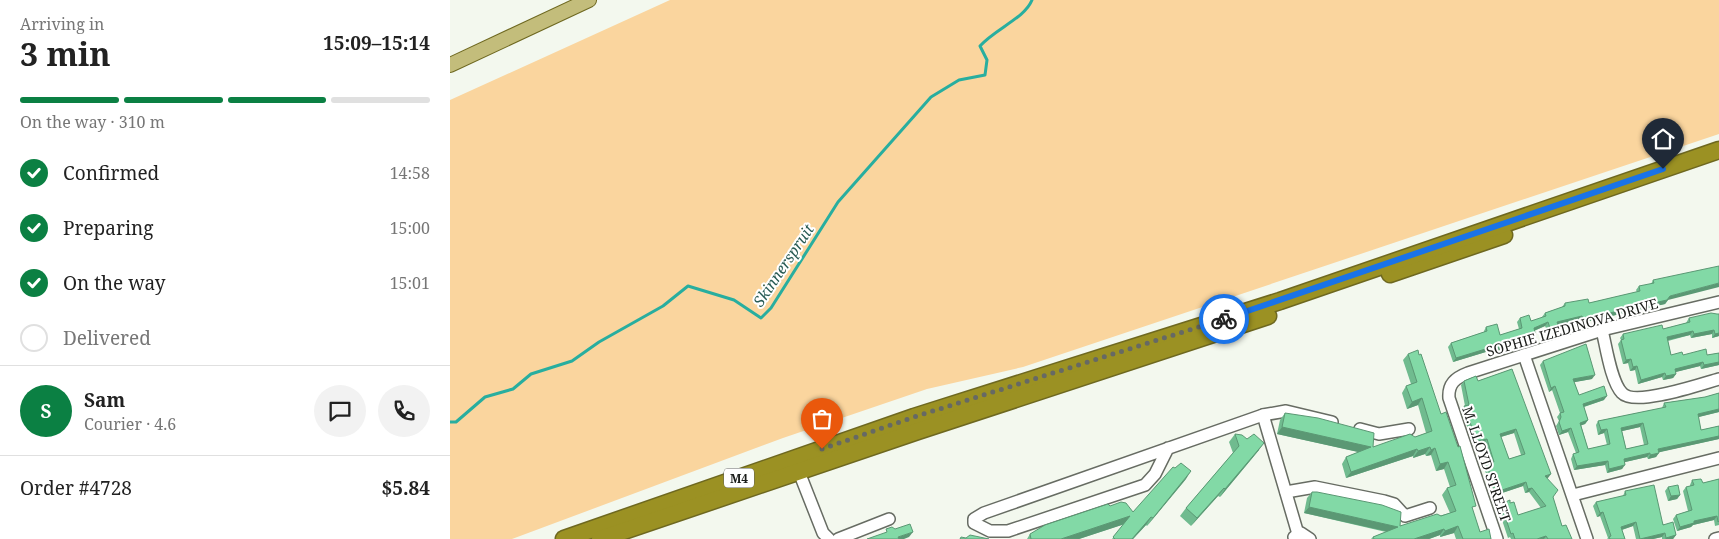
<!DOCTYPE html>
<html lang="en">
<head>
<meta charset="utf-8">
<style>
	:root { --surface:#fff; --page:#f2f2f2; --text:#222; --muted:#767676; --line:#e0e0e0; --accent:#0b8043 }
	body { margin:0; font-family:"Noto Serif",serif; background:var(--page); color:var(--text); height:100vh; display:flex; flex-direction:column; font-size:19px; white-space:nowrap }
	* { box-sizing:border-box; margin:0 }
	p { font-size:16px; color:var(--muted) }
	.icon { flex:none; width:28px; height:28px; fill:none; stroke:currentColor; stroke-width:2; stroke-linecap:round; stroke-linejoin:round }
	.map { position:relative; flex:1; overflow:hidden }
	.sheet { display:flex; flex-direction:column; background:var(--surface); width:450px }
	.sheet>* { flex:none }
	.pin { position:absolute; display:grid; place-items:center; width:42px; height:42px; color:#fff; margin:-51px -21px; border-radius:50% 50% 50% 0; rotate:-45deg; box-shadow:0 0 5px #0007 }
	.pin .icon { rotate:45deg }
	.courier { position:absolute; display:grid; place-items:center; width:50px; height:50px; margin:-25px; border:4px solid #1a73e8; border-radius:50%; background:#fff; color:#222; box-shadow:0 1px 6px #0007 }
	.summary em { font-style:normal; font-weight:700 }
	.summary div { display:flex; flex-direction:column-reverse }
	.summary { display:flex; align-items:center; justify-content:space-between; height:85px; padding:0 20px }
	h1 { font-size:32px; font-weight:700; line-height:38px }
	.bar { display:grid; grid-template-columns:repeat(4,1fr); gap:8px 5px; align-content:center; height:60px; padding:0 20px }
	.bar i { height:6px; border-radius:4px; background:var(--line) }
	.bar .on { background:var(--accent) }
	.bar p { grid-column:span 4 }
	.line { display:flex; align-items:center; gap:12px; padding:0 20px; border-top:1px solid var(--line) }
	.line div { flex:1 }
	.round { display:grid; place-items:center; flex:none; width:52px; height:52px; border-radius:26px; background:var(--page) }
	ol { padding:0 20px; list-style:none }
	li { display:flex; align-items:center; gap:15px; height:55px }
	li p { margin-inline-start:auto }
	li .icon { padding:5px; border-radius:50%; background:var(--accent); color:#fff; stroke-width:4 }
	li:last-child { color:var(--muted) }
	li i { width:28px; height:28px; border:2px solid var(--line); border-radius:50% }
	main { display:flex; flex:1; min-height:0 }
	.map>svg:first-child { display:block }
	.green { fill:#fad59e }
	.lines { fill:none; stroke-linecap:round; stroke-linejoin:round }
	.stream { stroke:#28ae9f; stroke-width:3 }
	.minor-casing { stroke:#676c63; stroke-width:14 }
	.major-casing { stroke:#6e6820; stroke-width:16 }
	.highway-casing { stroke:#6e6820; stroke-width:19 }
	.minor { stroke:#fff; stroke-width:11 }
	.major { stroke:#c3bd7b; stroke-width:14 }
	.highway { stroke:#9b9123; stroke-width:16 }
	.wall { fill:#70bb8f; fill-rule:evenodd }
	.shaded-wall { fill:#5b9874 }
	.building { fill:#82d9a6; stroke:#5b9874; fill-rule:evenodd }
	.done { stroke:#666964; stroke-width:5; stroke-dasharray:0 9 }
	.route { stroke:#1a73e8; stroke-width:6 }
	.labels { text-anchor:middle; dominant-baseline:central; stroke-width:4; stroke-linejoin:round; paint-order:stroke }
	.shield { fill:#fff; stroke:#5f605e; stroke-width:1 }
	.shield-label { font-size:12px; font-weight:bold; fill:#1a1c19 }
	.street-label { font-size:14px; fill:#1a1c19; stroke:#fff }
	.water-label { font-size:15px; font-style:italic; fill:#285b54; stroke:#fff }
</style>
</head>
<body>
<main>
<section class="sheet">
<div class="summary"><div><h1>3 min</h1><p>Arriving in</p></div><em>15:09–15:14</em></div>
<div class="bar"><i class="on"></i><i class="on"></i><i class="on"></i><i></i><p>On the way · 310 m</p></div>
<ol>
<li><svg class="icon" aria-label="check" viewBox="0 0 24 24"><path d="M5 12l5 5 9-10"/></svg>Confirmed<p>14:58</p></li>
<li><svg class="icon" aria-label="check" viewBox="0 0 24 24"><path d="M5 12l5 5 9-10"/></svg>Preparing<p>15:00</p></li>
<li><svg class="icon" aria-label="check" viewBox="0 0 24 24"><path d="M5 12l5 5 9-10"/></svg>On the way<p>15:01</p></li>
<li><i></i>Delivered</li>
</ol>
<div class="line" style="height:90px"><b class="round" style="background:var(--accent);color:#fff">S</b><div><b>Sam</b><p>Courier · 4.6</p></div><a class="round"><svg class="icon" aria-label="chat" viewBox="0 0 24 24"><path d="M4 5h16v11H9l-5 4z"/></svg></a><a class="round"><svg class="icon" aria-label="phone" viewBox="0 0 24 24"><path d="M5 4h4l2 5-3 2q2 4 5 5l2-3 5 2v4C11 20 4 13 5 4z"/></svg></a></div>
<div class="line" style="height:65px"><div>Order #4728</div><b>$5.84</b></div>
</section>
<div class="map">
<svg width="1269" height="539" viewBox="0 0 1269 539">
	<rect width="100%" height="100%" fill="#f3f8ee"/>
	<!-- green -->
	<polygon class="green" points="220,0 1269,0 1269,134 573,367 477,389 333,438 62,539 0,539 0,100"/>
	<g class="lines">
		<!-- stream -->
		<path class="stream" d="M0,422H6L35,397L63,389L81,374L122,361L149,342L213,306L238,286L284,300L311,318L321,308L388,202L481,97L509,80L535,75L537,60L530,46C545,29 575,18 582,0"/>
		<!-- minor casing -->
		<g class="minor-casing">
			<g id="minor">
				<path d="M1152,330C1156,346 1161,382 1172,393C1185,407 1251,384 1269,379"/>
				<polyline points="1074,355 1137,539"/>
				<polyline points="813,415 848,534"/>
				<polyline points="910,429 929,434 959,429"/>
				<polyline points="718,448 705,474 695,485 558,531 540,531 524,523 524,519 534,513 813,415 836,411 882,422"/>
				<polyline points="349,472 373,533 379,539"/>
				<polyline points="836,492 865,487 934,501 944,504 955,516 980,508"/>
				<polyline points="1123,495 1269,458"/>
				<polyline points="844,537 851,533 860,539"/>
				<polyline points="388,539 439,519"/>
				<path d="M1047,539L999,398C998,384 1005,378 1018,373L1152,330L1269,302"/>
				<polyline points="1265,539 1269,538"/>
			</g>
		</g>
		<!-- major casing -->
		<g class="major-casing">
			<polyline id="major" points="0,65 139,0"/>
		</g>
		<!-- highway casing -->
		<g class="highway-casing">
			<g id="highway">
				<polyline points="940,274 1054,235"/>
				<polyline points="114,539 464,417 830,301 1269,150"/>
				<polyline points="150,539 468,431 818,316"/>
			</g>
		</g>
		<!-- minor -->
		<use href="#minor" class="minor"/>
		<!-- major -->
		<use href="#major" class="major"/>
		<!-- highway -->
		<use href="#highway" class="highway"/>
	</g>
	<!-- wall -->
	<g class="wall">
		<polygon points="1203,280 1218,300 1215,304 1130,323 1129,320 1108,325 1105,329 1098,332 1095,326 1084,331 1082,337 1040,354 1039,351 1003,362 998,347 1001,343 1034,332 1034,331 1036,327 1050,335 1069,329 1067,322 1070,318 1081,321 1093,318 1092,317 1095,313 1112,307 1115,303 1139,303 1187,292 1186,290 1189,286 1201,284"/>
		<polygon points="1269,314 1269,336 1262,338 1262,334 1241,338 1240,335 1218,341 1221,355 1257,355 1269,353 1269,365 1251,369 1250,366 1225,372 1226,374 1223,378 1213,380 1212,377 1188,384 1185,370 1180,371 1178,363 1173,364 1168,344 1171,340 1170,338 1173,334 1213,329 1236,323 1239,318"/>
		<polygon points="958,354 1023,511 1030,532 1041,539 1006,539 1004,533 990,537 990,535 979,539 921,539 923,537 936,532 854,513 857,498 862,492 950,526 1000,513 992,495 997,488 1000,487 994,469 986,471 981,455 976,456 975,454 963,458 963,456 896,478 892,464 896,457 909,452 827,434 830,420 835,413 923,447 965,437 976,433 968,405 957,409 952,393 956,386 961,384 953,360"/>
		<path d="M1093,361L1142,379L1124,382L1129,395L1154,400L1134,407L1138,420L1135,424L1131,425L1138,449L1157,445L1154,433L1148,435L1146,425L1148,421L1212,408L1214,403L1255,397L1269,393V412L1248,417L1251,430L1269,426V439L1209,452L1206,457L1198,459L1197,457L1175,462L1172,469L1157,473L1155,465L1124,470L1121,459L1123,454L1126,453L1118,432L1109,435L1106,426L1109,421L1107,417L1110,413L1102,390L1099,392L1090,365ZM1190,427L1194,445L1176,449L1172,431Z"/>
		<path d="M1062,369L1098,478H1097L1103,497L1112,526L1122,539H1061L1060,537L1058,538L1048,508L1051,504L1060,503L1068,515L1091,508L1079,492L1075,493L1073,486L1046,495L1034,469L1036,465L1041,463L1034,443L1024,445L1011,410L1015,406L1011,385L1014,381H1028ZM1064,433L1071,455L1059,459L1051,437Z"/>
		<polygon points="785,434 809,450 770,497 768,496 741,526 730,516 736,508 783,453 779,442"/>
		<polygon points="736,479 697,526 696,525 683,539 662,539 674,524 629,539 577,539 580,534 660,506 683,512"/>
		<polygon points="1269,479 1269,525 1265,526 1264,520 1243,525 1241,527 1227,531 1223,519 1226,515 1238,511 1233,491 1236,487 1240,486 1240,485 1242,480 1253,483"/>
		<polygon points="1218,487 1230,495 1227,499 1218,501 1215,491"/>
		<polygon points="1175,491 1226,535 1223,539 1212,539 1212,537 1203,539 1186,539 1183,526 1172,530 1175,539 1157,539 1158,538 1150,516 1147,517 1143,506 1146,502 1173,496"/>
	</g>
	<!-- shaded-wall -->
	<g class="shaded-wall">
		<polygon points="1269,283 1269,287 1218,300 1215,304 1130,323 1133,319"/>
		<polygon points="1132,316 1129,320 1104,326 1107,322"/>
		<polygon points="1098,322 1095,326 1081,332 1084,328"/>
		<polygon points="1108,325 1105,329 1098,332 1100,328"/>
		<polygon points="1264,330 1262,334 1241,338 1244,334"/>
		<polygon points="1243,331 1240,335 1214,341 1217,337"/>
		<polygon points="1085,333 1082,337 1040,354 1043,350"/>
		<polygon points="1269,333 1269,336 1262,338 1265,334"/>
		<polygon points="1042,347 1039,351 1003,362 1006,358"/>
		<polygon points="1181,359 1178,363 1173,364 1176,360"/>
		<polygon points="1253,362 1250,366 1222,373 1225,369"/>
		<polygon points="1269,362 1269,365 1251,369 1254,365"/>
		<polygon points="1187,366 1185,370 1180,371 1183,367"/>
		<polygon points="1215,373 1212,377 1188,384 1191,380"/>
		<polygon points="1226,374 1223,378 1213,380 1216,376"/>
		<polygon points="1145,375 1142,379 1120,383 1123,379"/>
		<polygon points="1105,386 1102,390 1099,392 1101,388"/>
		<polygon points="1157,396 1154,400 1130,408 1133,404"/>
		<polygon points="972,398 968,405 957,409 962,402"/>
		<polygon points="1269,409 1269,412 1245,418 1248,414"/>
		<polygon points="1138,420 1135,424 1127,427 1130,423"/>
		<polygon points="1193,423 1190,427 1168,432 1171,428"/>
		<polygon points="832,427 921,447 917,454 827,434"/>
		<polygon points="1121,428 1118,432 1109,435 1112,431"/>
		<polygon points="1066,429 1064,433 1047,438 1050,434"/>
		<polygon points="1157,429 1154,433 1148,435 1151,430"/>
		<polygon points="1269,436 1269,439 1206,453 1208,449"/>
		<polygon points="1037,439 1034,443 1024,445 1027,441"/>
		<polygon points="814,443 809,450 770,497 775,489"/>
		<polygon points="980,447 975,454 963,458 968,451"/>
		<polygon points="985,448 981,455 976,456 981,450"/>
		<polygon points="967,449 963,456 896,478 901,472"/>
		<polygon points="1200,453 1197,457 1171,463 1174,459"/>
		<polygon points="1209,453 1206,457 1198,459 1200,455"/>
		<polygon points="1158,461 1155,465 1124,470 1127,466"/>
		<polygon points="998,462 994,469 986,471 990,464"/>
		<polygon points="1175,465 1172,469 1157,473 1159,469"/>
		<polygon points="741,471 736,479 697,526 703,518"/>
		<polygon points="1101,474 1098,478 1092,480 1095,476"/>
		<polygon points="1076,482 1073,486 1046,495 1049,491"/>
		<polygon points="774,488 768,496 741,526 747,518"/>
		<polygon points="1082,488 1079,492 1075,493 1078,489"/>
		<polygon points="1230,495 1227,499 1218,501 1221,496"/>
		<polygon points="859,507 948,527 944,533 854,513"/>
		<polygon points="1153,512 1150,516 1147,517 1150,513"/>
		<polygon points="680,516 675,524 629,539 611,539"/>
		<polygon points="1267,516 1264,520 1243,525 1241,527 1227,531 1230,527 1244,521"/>
		<polygon points="701,517 696,525 683,539 682,539"/>
		<polygon points="1186,522 1183,526 1168,531 1171,527"/>
		<polygon points="1008,526 1004,533 990,537 995,531"/>
		<polygon points="994,529 990,535 979,539 964,539"/>
		<polygon points="463,532 459,537 454,539 447,539 448,537"/>
		<polygon points="1215,533 1212,537 1203,539 1190,539"/>
		<polygon points="1226,535 1223,539 1215,539 1216,538"/>
		<polygon points="1096,536 1094,539 1087,539"/>
	</g>
	<!-- building -->
	<g class="building">
		<polygon points="1269,266 1269,283 1220,296 1217,300 1133,319 1132,316 1107,322 1108,325 1100,328 1098,322 1084,328 1085,333 1043,350 1042,347 1006,358 1001,343 1037,331 1036,327 1047,324 1050,335 1072,328 1070,318 1079,315 1081,321 1096,316 1095,313 1115,306 1115,303 1138,299 1139,303 1190,291 1189,286 1204,283 1203,280"/>
		<polygon points="1261,313 1267,314 1269,314 1269,333 1265,334 1264,330 1244,334 1243,331 1217,337 1221,355 1232,352 1233,355 1256,349 1257,355 1269,353 1269,362 1254,365 1253,362 1225,369 1226,374 1216,376 1215,373 1191,380 1187,366 1183,367 1181,359 1176,360 1171,340 1174,339 1173,334 1212,325 1213,329 1240,322 1239,318"/>
		<path d="M1136,344L1145,375L1123,379L1129,395L1154,386L1157,396L1133,404L1138,420L1130,423L1138,449L1160,444L1157,429L1151,430L1148,421L1216,407L1214,403L1255,397L1269,393V409L1248,414L1251,430L1269,426V436L1208,449L1209,453L1200,455V453L1174,459L1175,465L1159,469L1158,461L1127,466L1123,454L1129,452L1121,428L1112,431L1109,422L1111,417L1110,413L1114,412L1105,386L1101,388L1093,361ZM1193,423L1198,444L1176,449L1171,428Z"/>
		<polygon points="968,350 969,355 971,354 991,414 996,412 1008,447 1010,446 1026,506 1022,507 1030,532 1039,529 1041,539 1013,539 1008,526 995,531 994,529 964,539 924,539 923,537 948,527 859,507 862,492 867,492 932,505 951,512 950,526 987,514 991,516 1006,511 997,488 1006,485 998,462 990,464 985,448 981,450 980,447 968,451 967,449 901,472 896,457 921,447 832,427 835,413 868,418 924,433 923,447 960,434 965,437 982,431 972,398 962,402 956,386 967,382 958,354"/>
		<path d="M1062,369L1101,474L1095,476L1108,490L1103,497L1112,526L1116,525L1122,539H1098L1096,536L1087,539H1065L1063,533L1061,534L1051,504L1060,500V503L1064,502L1068,515L1096,506L1082,488L1078,489L1076,482L1049,491L1036,465L1044,462L1037,439L1027,441L1014,406L1019,405L1014,381L1026,376L1028,381ZM1066,429L1075,454L1059,459L1050,434Z"/>
		<polygon points="785,434 792,435 797,439 804,434 814,443 775,489 774,488 747,518 736,508 789,446"/>
		<polygon points="731,463 741,471 703,518 701,517 682,539 665,539 663,537 680,516 611,539 581,539 580,534 595,525 658,504 660,506 671,502 676,503 683,512 723,467 725,468"/>
		<polygon points="1251,479 1253,483 1269,479 1269,521 1268,522 1267,516 1244,521 1244,523 1230,527 1226,515 1242,510 1236,487 1244,485 1242,480"/>
		<polygon points="1204,485 1213,525 1223,522 1226,535 1216,538 1215,533 1190,539 1186,522 1171,527 1175,539 1160,539 1159,537 1161,536 1153,512 1150,513 1146,502 1176,495 1175,491"/>
		<polygon points="1228,485 1230,495 1221,496 1218,487"/>
		<polygon points="460,524 463,532 448,537 449,539 417,539 437,532 436,529 442,527 445,529"/>
		<polygon points="520,535 539,539 510,539 511,537 516,538"/>
	</g>
	<g class="lines">
		<!-- done -->
		<polyline class="done" points="372,449 464,417 774,319"/>
		<!-- route -->
		<polyline class="route" points="774,319 1213,169"/>
	</g>
	<g class="labels">
		<!-- shield labels -->
		<rect class="shield" x="274" y="468.5" width="30" height="19" rx="4"/>
		<g class="shield-label">
			<text x="289" y="478">M4</text>
		</g>
		<!-- street labels -->
		<g class="street-label">
			<text transform="translate(1122 327) rotate(-16)">SOPHIE IZEDINOVA DRIVE</text>
			<text transform="translate(1037 464) rotate(71)">M. LLOYD STREET</text>
		</g>
		<!-- water labels -->
		<g class="water-label">
			<text transform="translate(333 265) rotate(-56)">Skinnerspruit</text>
		</g>
	</g>
</svg>
<div class="pin" style="left:372px;top:449px;background:#ea580c"><svg class="icon" aria-label="bag" viewBox="0 0 24 24"><path d="M5 8h14l-1 12H6zM9 8a3 3 0 0 1 6 0"/></svg></div>
<div class="pin" style="left:1213px;top:169px;background:#1f2937"><svg class="icon" aria-label="home" viewBox="0 0 24 24"><path d="M3 11l9-7 9 7M6 9v11h12V9"/></svg></div>
<div class="courier" style="left:774px;top:319px"><svg class="icon" aria-label="bike" viewBox="0 0 24 24"><circle cx="6" cy="16" r="4"/><circle cx="18" cy="16" r="4"/><path d="M6 16l4-8h5l3 8M10 8l3 8H6M13 5h3"/></svg></div>
</div>
</main>
</body>
</html>
